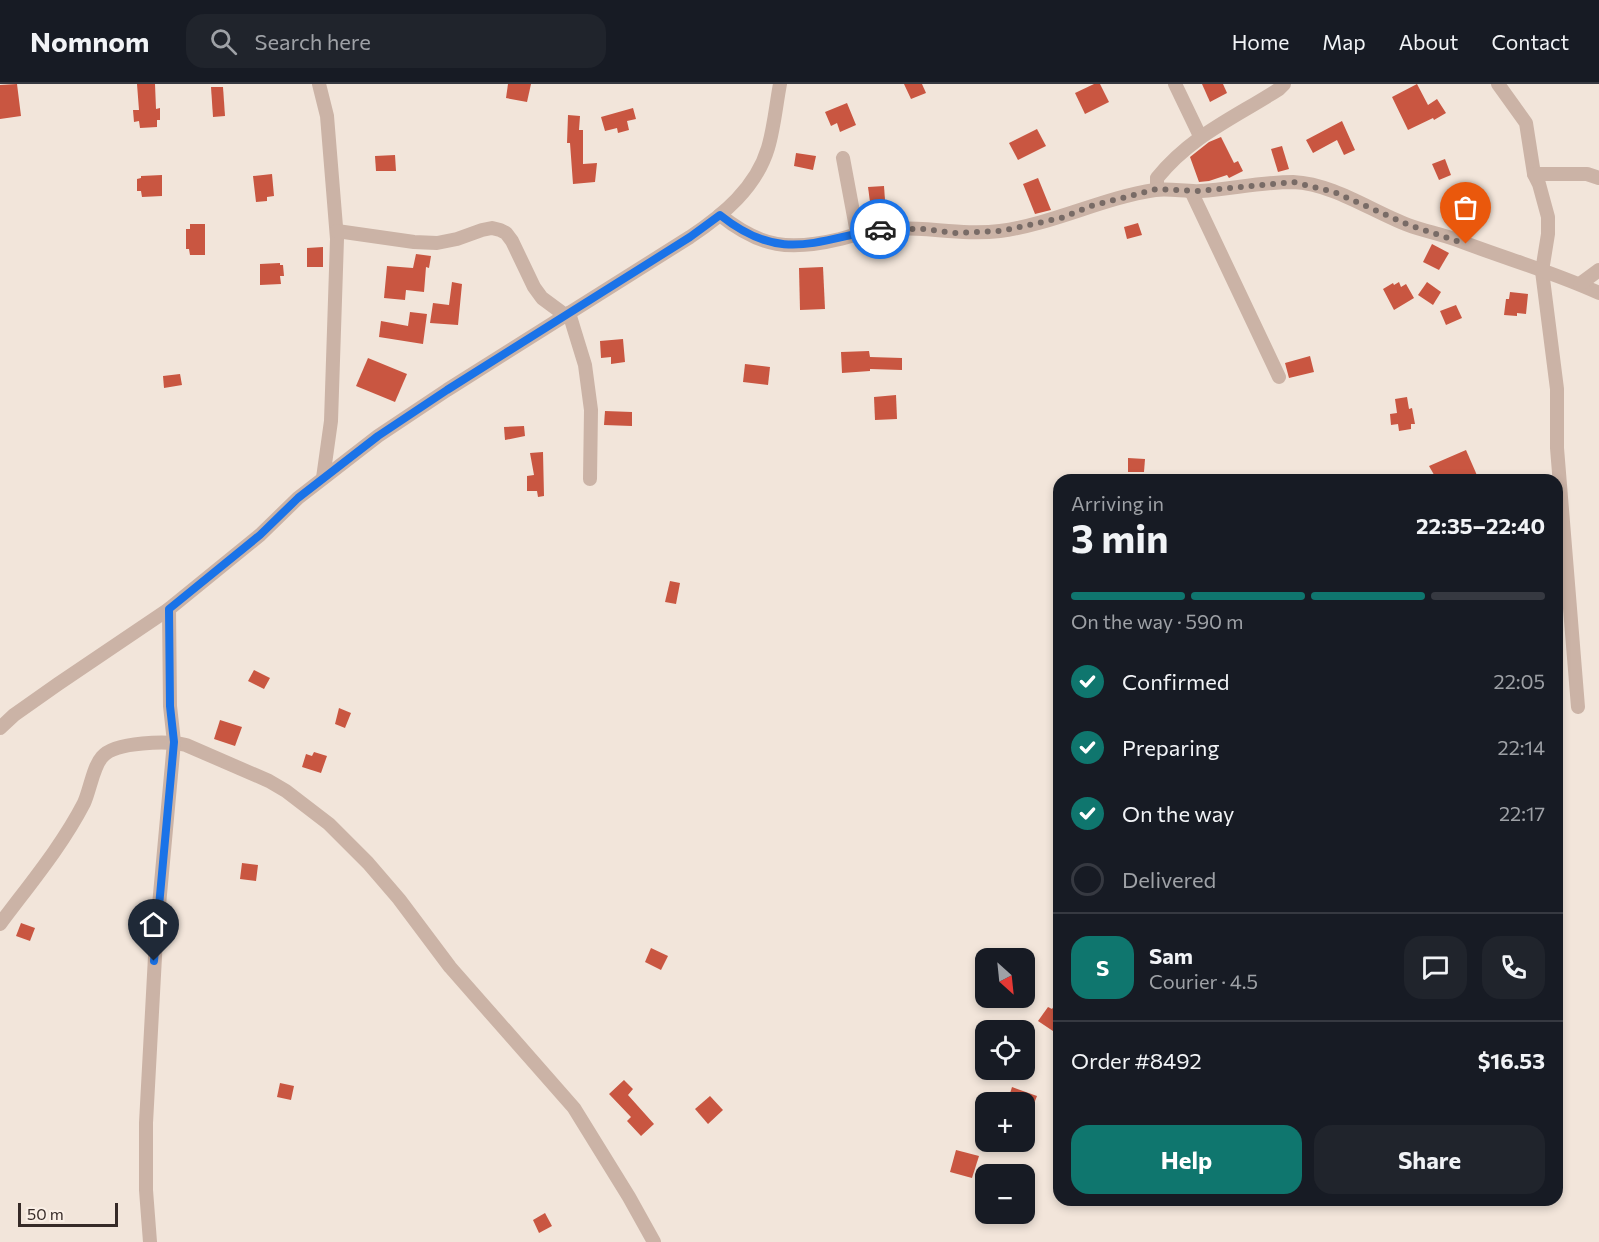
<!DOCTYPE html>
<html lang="en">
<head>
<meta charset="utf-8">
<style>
	:root { --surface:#171b24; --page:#20242c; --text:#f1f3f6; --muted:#9ea1a6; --line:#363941; --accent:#0f766e }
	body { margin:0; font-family:Commissioner,sans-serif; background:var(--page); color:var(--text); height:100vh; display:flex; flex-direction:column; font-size:22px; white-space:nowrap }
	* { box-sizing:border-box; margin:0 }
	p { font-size:20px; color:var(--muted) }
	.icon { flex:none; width:33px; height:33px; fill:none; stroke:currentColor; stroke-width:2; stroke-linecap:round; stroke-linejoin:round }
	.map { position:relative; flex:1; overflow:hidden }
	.side { position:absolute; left:1053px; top:390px; width:510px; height:732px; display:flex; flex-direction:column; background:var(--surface); border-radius:18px; box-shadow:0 3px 9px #0003 }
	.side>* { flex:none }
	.needle { width:39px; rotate:153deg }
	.controls { position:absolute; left:975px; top:864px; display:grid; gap:12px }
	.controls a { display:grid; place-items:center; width:60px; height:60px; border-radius:12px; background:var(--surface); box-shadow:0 3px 9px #0003; font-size:30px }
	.scale { position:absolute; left:18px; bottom:15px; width:100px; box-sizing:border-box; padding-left:6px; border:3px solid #362a27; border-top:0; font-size:16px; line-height:21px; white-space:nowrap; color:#362a27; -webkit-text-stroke:4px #faefe6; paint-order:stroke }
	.pin { position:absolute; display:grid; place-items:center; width:51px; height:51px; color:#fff; margin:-62px -26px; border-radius:50% 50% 50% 0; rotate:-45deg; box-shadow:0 0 6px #0007 }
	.pin .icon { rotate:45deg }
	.courier { position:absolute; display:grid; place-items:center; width:60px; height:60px; margin:-30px; border:4px solid #1a73e8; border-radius:50%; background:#fff; color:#222; box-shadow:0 2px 8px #0007 }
	.summary em { font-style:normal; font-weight:700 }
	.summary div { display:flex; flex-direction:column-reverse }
	.summary { display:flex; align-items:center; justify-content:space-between; height:102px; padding:0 18px }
	h1 { font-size:39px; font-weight:700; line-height:45px }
	.bar { display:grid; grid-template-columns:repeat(4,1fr); gap:9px 6px; align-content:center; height:72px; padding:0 18px }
	.bar i { height:8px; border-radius:4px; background:var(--line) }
	.bar .on { background:var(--accent) }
	.bar p { grid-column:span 4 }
	.line { display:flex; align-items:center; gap:15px; padding:0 18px; border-top:2px solid var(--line) }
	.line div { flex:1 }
	.round { display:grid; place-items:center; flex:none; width:63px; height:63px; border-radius:18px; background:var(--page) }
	ol { padding:0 18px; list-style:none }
	li { display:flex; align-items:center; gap:18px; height:66px }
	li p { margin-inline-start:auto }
	li .icon { padding:6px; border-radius:50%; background:var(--accent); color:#fff; stroke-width:4 }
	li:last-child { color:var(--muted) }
	li i { width:33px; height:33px; border:3px solid var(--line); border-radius:50% }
	.primary-button { display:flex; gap:12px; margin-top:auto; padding:12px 18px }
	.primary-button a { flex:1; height:69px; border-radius:18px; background:var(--accent); color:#fff; font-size:24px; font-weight:700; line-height:69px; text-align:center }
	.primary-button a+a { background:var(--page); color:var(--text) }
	header { display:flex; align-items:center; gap:36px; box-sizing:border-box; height:84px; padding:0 30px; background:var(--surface); border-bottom:2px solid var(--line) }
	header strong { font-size:28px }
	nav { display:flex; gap:33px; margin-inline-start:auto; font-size:21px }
	.search { width:420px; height:54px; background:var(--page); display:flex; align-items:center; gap:15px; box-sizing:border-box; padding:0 21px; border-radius:18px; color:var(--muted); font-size:22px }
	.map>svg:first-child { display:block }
	.building { fill:#c95641 }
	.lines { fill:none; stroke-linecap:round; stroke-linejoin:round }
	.street { stroke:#cbb3a6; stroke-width:14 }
	.done { stroke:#786b66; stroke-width:6; stroke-dasharray:0 10.8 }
	.route { stroke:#1a73e8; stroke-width:8 }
</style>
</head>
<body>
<header>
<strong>Nomnom</strong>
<div class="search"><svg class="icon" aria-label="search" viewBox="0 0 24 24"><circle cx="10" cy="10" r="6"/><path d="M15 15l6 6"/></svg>Search here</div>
<nav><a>Home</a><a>Map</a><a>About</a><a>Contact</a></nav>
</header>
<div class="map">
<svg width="1599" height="1158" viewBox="0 0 1599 1158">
	<rect width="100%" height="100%" fill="#f2e5da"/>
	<!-- building -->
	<g class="building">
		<polygon points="17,0 21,32 0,35 0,1"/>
		<polygon points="137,0 155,0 156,25 160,24 160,36 157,36 157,43 140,44 139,37 134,38 133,26 139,26"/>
		<polygon points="508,0 531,0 527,18 506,14"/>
		<polygon points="904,0 922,0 926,9 911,15"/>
		<polygon points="1094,0 1100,0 1109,18 1085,30 1075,9"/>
		<polygon points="1202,0 1223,0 1227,9 1210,18"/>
		<polygon points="1417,0 1428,21 1437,15 1446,29 1434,36 1433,34 1408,46 1392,13"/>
		<polygon points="211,3 223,3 225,32 213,33"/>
		<polygon points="847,19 856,41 840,48 837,39 831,42 825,28"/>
		<polygon points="633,24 636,35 627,37 629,46 618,49 617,44 605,47 601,33"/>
		<polygon points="568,31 580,32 579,46 583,46 583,80 597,79 595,98 573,100 570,59 567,59"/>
		<polygon points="1342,37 1355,66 1344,71 1337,56 1313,69 1306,56"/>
		<polygon points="1037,45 1046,62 1018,76 1009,59"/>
		<polygon points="1221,53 1234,79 1238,77 1243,87 1229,94 1227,91 1209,97 1199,98 1190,73 1209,58"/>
		<polygon points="1282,62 1289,85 1278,88 1271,65"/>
		<polygon points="796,69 816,72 813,86 794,82"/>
		<polygon points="395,71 396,87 376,87 375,72"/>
		<polygon points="1445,75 1451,91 1439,96 1432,80"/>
		<polygon points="272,90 274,112 267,113 267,117 256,118 253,92"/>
		<polygon points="162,91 162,112 142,113 141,107 137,107 137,95 141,94 141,92"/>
		<polygon points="1038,94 1051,126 1035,130 1023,100"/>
		<polygon points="884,102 885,116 870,118 868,103"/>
		<polygon points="1138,139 1142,151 1127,155 1124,143"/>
		<polygon points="190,140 205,140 205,171 190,171 189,165 186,165 186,145 190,145"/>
		<polygon points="874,160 892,160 893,172 874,172"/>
		<polygon points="1432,160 1449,169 1439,186 1423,178"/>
		<polygon points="323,163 323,183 307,183 307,164"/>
		<polygon points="416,170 431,172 429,184 426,183 424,208 406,206 405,216 384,214 387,182 413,184"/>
		<polygon points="280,179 280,181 283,181 284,192 280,192 281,200 260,201 260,180"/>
		<polygon points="823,183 825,225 800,226 799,184"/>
		<polygon points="452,198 462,200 458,241 430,239 433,219 449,221"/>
		<polygon points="1399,198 1401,203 1406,200 1414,214 1394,226 1383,205 1393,199 1394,201"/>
		<polygon points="1427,198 1441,208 1433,221 1418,211"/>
		<polygon points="1510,208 1528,210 1526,230 1517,229 1517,232 1504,231 1506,215 1509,215"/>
		<polygon points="1456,221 1462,234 1446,241 1440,227"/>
		<polygon points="410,228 427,230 423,260 379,253 381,237 408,242"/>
		<polygon points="623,255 625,278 611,280 611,273 601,274 600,257"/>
		<polygon points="869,267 870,273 902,274 902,286 870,285 870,287 842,289 841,268"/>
		<polygon points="1310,272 1314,288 1289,294 1285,279"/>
		<polygon points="368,274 407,290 395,318 356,302"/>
		<polygon points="745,280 770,283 768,301 743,298"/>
		<polygon points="180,290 182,301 164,304 163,292"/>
		<polygon points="896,311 897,335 875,336 874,313"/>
		<polygon points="1407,313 1409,325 1412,324 1415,340 1411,340 1411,345 1399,347 1398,340 1391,341 1390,330 1397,329 1395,315"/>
		<polygon points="605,327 632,328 632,342 604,341"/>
		<polygon points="524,342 525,352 505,356 504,343"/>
		<polygon points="1466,366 1479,396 1437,396 1429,382"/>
		<polygon points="543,368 544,412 538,413 537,407 527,407 527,392 534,391 530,369"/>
		<polygon points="1128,374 1145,375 1144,388 1128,388"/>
		<polygon points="670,497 680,499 676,520 665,518"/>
		<polygon points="254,586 270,594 264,605 248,597"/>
		<polygon points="339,624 351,629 345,644 335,640"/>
		<polygon points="220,636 242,643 235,662 214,655"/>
		<polygon points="314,668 327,672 321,689 302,683 306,670 312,672"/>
		<polygon points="242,779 258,781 256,797 240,795"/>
		<polygon points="21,839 35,844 30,857 16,852"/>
		<polygon points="651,864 668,872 661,886 645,878"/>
		<polygon points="1059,915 1059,951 1038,937 1048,923 1052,925"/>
		<polygon points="624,996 633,1005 628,1011 654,1040 641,1052 627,1037 631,1033 609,1010"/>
		<polygon points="280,999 294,1002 291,1016 277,1013"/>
		<polygon points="1012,1003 1037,1012 1033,1022 1008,1016"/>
		<polygon points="710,1012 723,1026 708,1040 695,1025"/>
		<polygon points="956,1066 979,1072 972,1094 950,1088"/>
		<polygon points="545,1129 552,1142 539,1149 533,1136"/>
	</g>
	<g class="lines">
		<!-- street -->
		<g class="street">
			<polyline points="319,0 327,32 337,155 331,337 323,394"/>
			<polyline points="1175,0 1200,52"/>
			<polyline points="1498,0 1526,39 1534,90 1539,100 1548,133 1548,150 1542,187 1557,305 1557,364 1578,623"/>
			<polyline points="843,74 857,149"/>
			<polyline points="1534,90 1587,90 1599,94"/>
			<path d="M1157,105V94C1192,51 1234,34 1279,5L1284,0"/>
			<polyline points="1191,107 1279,293"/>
			<path d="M720,131C761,164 790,167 840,155C854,151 867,147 881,145C921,141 960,152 1000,147C1053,140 1102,114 1155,106C1170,104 1186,108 1201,107C1231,105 1262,98 1293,98C1334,100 1371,127 1408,141C1424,147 1441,150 1457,156C1504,174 1553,188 1599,209"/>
			<polyline points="337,147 414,158 437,159 457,155 482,146 492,144 500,146 506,149 512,157 534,203 542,214 565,231"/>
			<polyline points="1580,200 1599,186"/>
			<polyline points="569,229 585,281 591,326 590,395"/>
			<path d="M0,644L14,631L58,600L169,525L260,451L298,414L378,352L447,306L690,153C723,131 756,104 768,64C774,44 776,21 780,0"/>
			<path d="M0,840C29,801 62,762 84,719C90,706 93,683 102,673C115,657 169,657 186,661L269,697L286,707L329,740L368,779L399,815L450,883L574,1024L629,1113L654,1158"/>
			<polyline points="150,1158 146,1106 146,1039 156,854 174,658 170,622 169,525"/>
		</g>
	</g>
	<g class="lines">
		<!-- done -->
		<polyline class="done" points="880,145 924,145 955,149 1001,147 1061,134 1091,122 1157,105 1199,107 1293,98 1334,108 1409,141 1466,160"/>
		<!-- route -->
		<path class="route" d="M154,877L174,658L170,622L169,525L260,451L298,414L378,352L447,306L690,153L720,131C780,179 814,157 880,145"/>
	</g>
</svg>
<div class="controls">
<a><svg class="needle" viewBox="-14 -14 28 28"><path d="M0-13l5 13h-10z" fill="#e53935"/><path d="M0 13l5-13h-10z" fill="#9ea1a6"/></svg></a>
<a><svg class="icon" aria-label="locate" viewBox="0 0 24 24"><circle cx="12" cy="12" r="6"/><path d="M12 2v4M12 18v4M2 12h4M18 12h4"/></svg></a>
<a>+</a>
<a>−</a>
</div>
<div class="scale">50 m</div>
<div class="pin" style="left:1466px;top:160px;background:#ea580c"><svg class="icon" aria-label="bag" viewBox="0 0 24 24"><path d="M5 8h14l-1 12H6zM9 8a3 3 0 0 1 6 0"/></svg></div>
<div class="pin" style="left:154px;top:877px;background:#1f2937"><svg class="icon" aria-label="home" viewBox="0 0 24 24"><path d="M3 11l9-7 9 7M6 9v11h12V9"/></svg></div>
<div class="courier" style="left:880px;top:145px"><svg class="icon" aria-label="car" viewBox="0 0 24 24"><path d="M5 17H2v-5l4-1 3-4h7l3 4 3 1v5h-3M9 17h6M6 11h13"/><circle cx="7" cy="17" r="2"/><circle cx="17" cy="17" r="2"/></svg></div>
<section class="side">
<div class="summary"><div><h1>3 min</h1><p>Arriving in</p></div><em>22:35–22:40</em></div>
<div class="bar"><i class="on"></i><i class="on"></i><i class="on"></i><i></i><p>On the way · 590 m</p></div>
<ol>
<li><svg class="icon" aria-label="check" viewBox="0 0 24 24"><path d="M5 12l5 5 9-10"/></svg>Confirmed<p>22:05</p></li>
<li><svg class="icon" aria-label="check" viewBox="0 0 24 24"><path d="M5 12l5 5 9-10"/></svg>Preparing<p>22:14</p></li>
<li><svg class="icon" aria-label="check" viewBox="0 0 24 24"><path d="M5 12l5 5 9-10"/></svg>On the way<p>22:17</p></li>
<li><i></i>Delivered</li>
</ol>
<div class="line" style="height:108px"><b class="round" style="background:var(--accent);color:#fff">S</b><div><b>Sam</b><p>Courier · 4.5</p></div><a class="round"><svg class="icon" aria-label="chat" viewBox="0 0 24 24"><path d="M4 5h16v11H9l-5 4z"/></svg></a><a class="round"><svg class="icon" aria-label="phone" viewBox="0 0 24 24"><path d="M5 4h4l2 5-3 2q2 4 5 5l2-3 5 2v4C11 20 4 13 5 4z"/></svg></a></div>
<div class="line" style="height:78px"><div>Order #8492</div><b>$16.53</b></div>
<div class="primary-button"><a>Help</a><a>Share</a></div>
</section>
</div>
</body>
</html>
